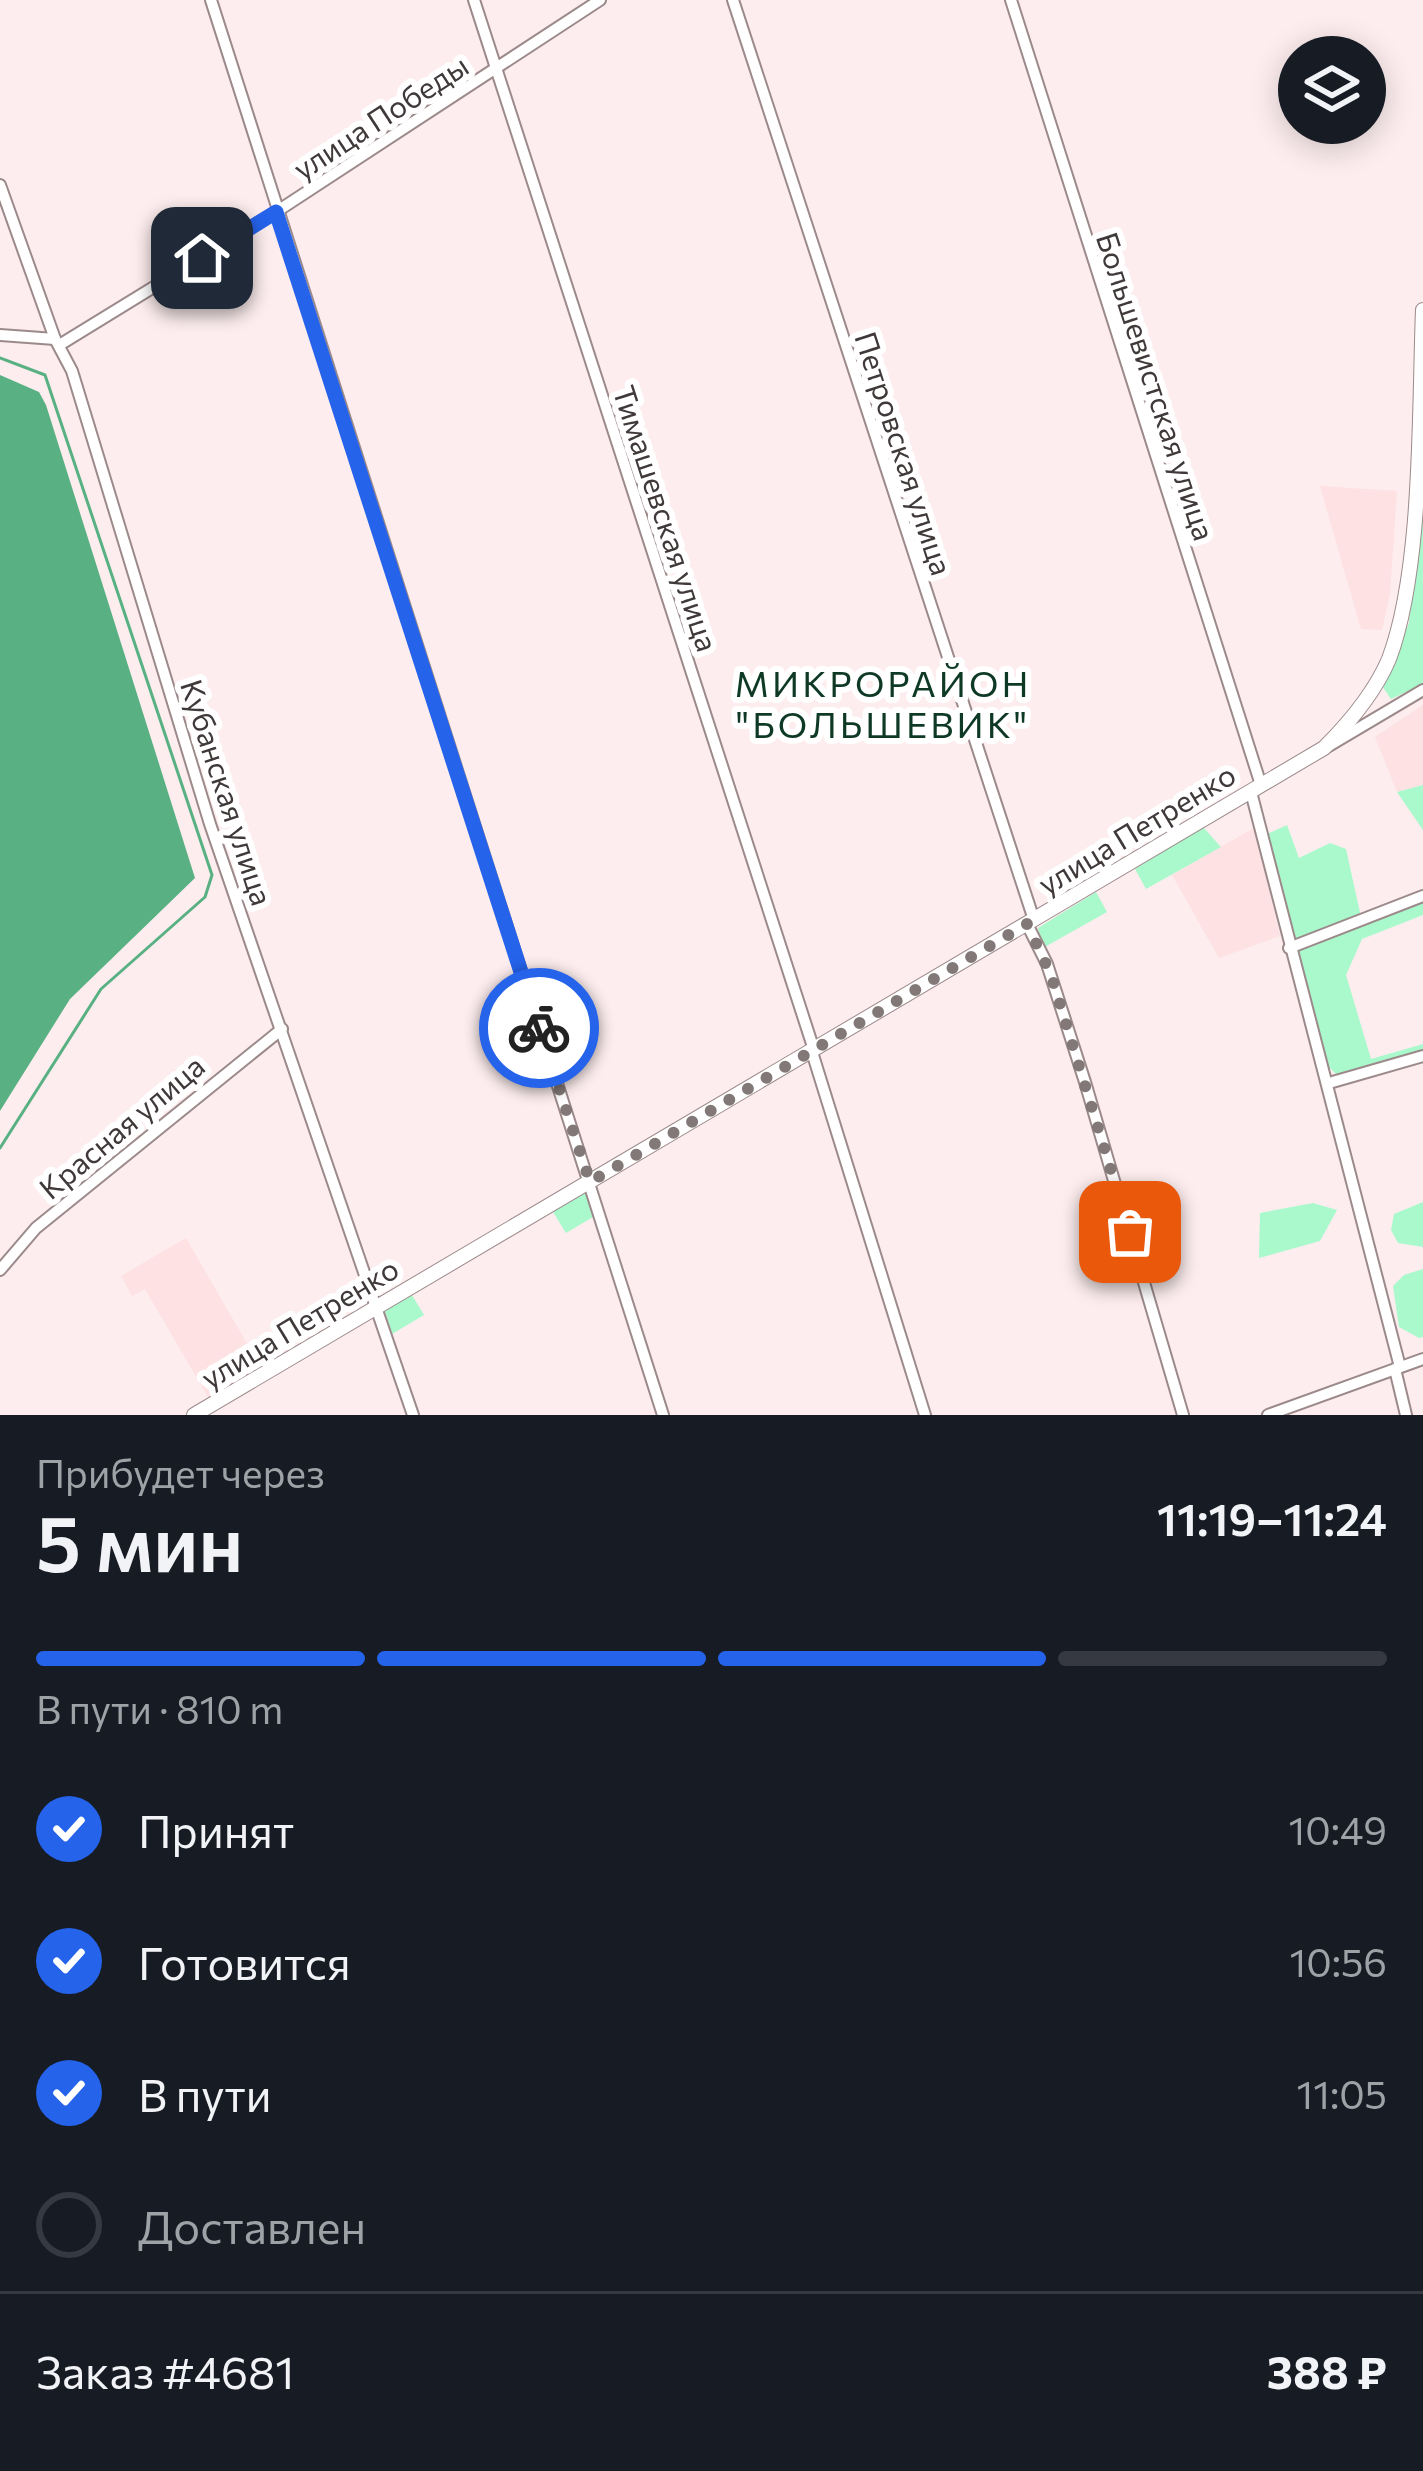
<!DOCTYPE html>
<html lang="ru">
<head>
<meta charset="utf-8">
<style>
	:root { --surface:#171b24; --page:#20242c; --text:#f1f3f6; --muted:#9ea1a6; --line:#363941; --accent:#2563eb }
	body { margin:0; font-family:Commissioner,sans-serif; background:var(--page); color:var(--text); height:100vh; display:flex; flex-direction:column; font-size:45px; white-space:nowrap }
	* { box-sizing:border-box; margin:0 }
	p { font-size:39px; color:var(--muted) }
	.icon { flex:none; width:66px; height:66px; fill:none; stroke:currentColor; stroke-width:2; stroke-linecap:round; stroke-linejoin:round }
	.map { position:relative; height:1415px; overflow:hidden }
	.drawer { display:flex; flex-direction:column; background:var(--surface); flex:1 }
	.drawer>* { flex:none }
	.controls { position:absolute; left:1278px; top:36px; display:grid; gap:24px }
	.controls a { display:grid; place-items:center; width:108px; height:108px; border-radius:50%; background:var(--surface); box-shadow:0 6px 30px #0003; font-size:60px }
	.pin { position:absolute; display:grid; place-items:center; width:102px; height:102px; color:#fff; margin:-51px; border-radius:24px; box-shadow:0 6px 18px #0006 }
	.courier { position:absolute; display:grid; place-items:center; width:120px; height:120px; margin:-60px; border:9px solid #2563eb; border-radius:50%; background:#fff; color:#222; box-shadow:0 3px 15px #0007 }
	.headline em { font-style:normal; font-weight:600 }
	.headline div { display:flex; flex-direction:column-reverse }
	.headline { display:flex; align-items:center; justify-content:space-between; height:204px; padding:0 36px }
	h1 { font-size:78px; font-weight:600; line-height:90px }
	.bar { display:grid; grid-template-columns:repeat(4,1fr); gap:18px 12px; align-content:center; height:144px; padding:0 36px }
	.bar i { height:15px; border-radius:9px; background:var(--line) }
	.bar .selected { background:var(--accent) }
	.bar p { grid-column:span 4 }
	.line { display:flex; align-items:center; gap:30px; padding:0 36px; border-top:3px solid var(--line) }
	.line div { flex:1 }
	ol { padding:0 36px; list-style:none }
	li { display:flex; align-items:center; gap:36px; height:132px }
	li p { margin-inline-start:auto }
	li .icon { padding:12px; border-radius:50%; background:var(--accent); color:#fff; stroke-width:4 }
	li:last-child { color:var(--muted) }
	li i { width:66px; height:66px; border:6px solid var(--line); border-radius:50% }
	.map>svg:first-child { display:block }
	.built { fill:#fee1e2 }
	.green { fill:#a9f9cc }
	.water { fill:#59b183 }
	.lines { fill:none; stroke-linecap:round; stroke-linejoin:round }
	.stream { stroke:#59b183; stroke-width:3 }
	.minor-casing { stroke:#9c8a8b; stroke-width:14 }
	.major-casing { stroke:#9c8a8b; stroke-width:16 }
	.minor { stroke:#fff; stroke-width:10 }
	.major { stroke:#fff; stroke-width:14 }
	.done { stroke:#827878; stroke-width:12; stroke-dasharray:0 21.6 }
	.route { stroke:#2563eb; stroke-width:15 }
	.labels { text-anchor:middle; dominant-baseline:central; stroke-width:12; stroke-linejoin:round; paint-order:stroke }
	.street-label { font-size:30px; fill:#403939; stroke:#fff }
	.quarter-label { font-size:36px; letter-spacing:3px; fill:#0e3925; stroke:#fff }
</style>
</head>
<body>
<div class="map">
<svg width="1423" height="1415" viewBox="0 0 1423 1415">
	<rect width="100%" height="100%" fill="#fdedee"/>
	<!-- built -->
	<g class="built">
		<polygon points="1320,486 1397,491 1390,594 1382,630 1361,629"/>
		<polygon points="1423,705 1423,785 1397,792 1375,737"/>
		<polygon points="1254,828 1280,936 1219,958 1172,875"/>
		<polygon points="186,1238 261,1368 209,1399 145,1289 132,1296 121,1276"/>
	</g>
	<!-- green -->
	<g class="green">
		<polygon points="1423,433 1423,684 1391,699 1382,686 1409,623"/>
		<polygon points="1423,785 1423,830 1397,792"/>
		<polygon points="1287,825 1299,858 1330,843 1346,849 1361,917 1292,944 1265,835"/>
		<polygon points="1203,827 1221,847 1146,889 1135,869"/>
		<polygon points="1096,892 1107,912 1043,948 1038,928"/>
		<polygon points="1423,899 1423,915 1362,939 1346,975 1371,1059 1423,1044 1423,1052 1337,1075 1327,1065 1293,950"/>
		<polygon points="586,1192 593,1217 566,1233 553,1212"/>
		<polygon points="1423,1202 1423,1247 1398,1243 1391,1230 1394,1214"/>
		<polygon points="1313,1203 1337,1210 1320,1241 1259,1258 1260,1213"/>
		<polygon points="1423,1269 1423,1337 1419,1338 1399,1327 1393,1286 1404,1275"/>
		<polygon points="412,1295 424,1315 392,1334 385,1311"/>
	</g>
	<!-- water -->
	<polygon class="water" points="0,375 39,392 46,405 195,878 70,999 0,1111"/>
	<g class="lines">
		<!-- stream -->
		<polyline class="stream" points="0,358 45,375 212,875 205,897 101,989 0,1148"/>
		<!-- minor casing -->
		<g class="minor-casing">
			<g id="minor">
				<polyline points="211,0 663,1415"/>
				<polyline points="474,0 814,1050"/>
				<polyline points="733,0 1034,920"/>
				<polyline points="1011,0 1261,785"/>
				<polyline points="0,185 55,339 72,371 210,824 413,1415"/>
				<polyline points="0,335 55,339"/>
				<polyline points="61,344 276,212 600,0"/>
				<polyline points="1327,747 1423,690"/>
				<polyline points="1251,792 1400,1367"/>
				<polyline points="1027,924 1047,964 1085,1082 1183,1415"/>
				<polyline points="1289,948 1423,896"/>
				<polyline points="812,1052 925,1415"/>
				<polyline points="1329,1083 1423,1056"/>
				<polyline points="0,1270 36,1228 282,1029"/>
				<polyline points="1395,1369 1406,1415"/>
				<polyline points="1268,1415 1423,1359"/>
			</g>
		</g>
		<!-- major casing -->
		<g class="major-casing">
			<path id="major" d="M194,1415L1324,748C1349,723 1375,692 1389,659C1423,569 1419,409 1423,310"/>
		</g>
		<!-- minor -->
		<use href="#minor" class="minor"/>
		<!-- major -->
		<use href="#major" class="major"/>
	</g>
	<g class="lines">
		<!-- done -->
		<polyline class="done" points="539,1028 590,1182 1027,924 1051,975 1130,1232"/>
		<!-- route -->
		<polyline class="route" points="202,258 276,212 539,1028"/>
	</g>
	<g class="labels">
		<!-- street labels -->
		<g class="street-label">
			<text transform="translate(380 116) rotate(-33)">улица Победы</text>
			<text transform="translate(1157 386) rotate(72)">Большевистская улица</text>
			<text transform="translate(905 453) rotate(72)">Петровская улица</text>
			<text transform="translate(667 518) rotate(72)">Тимашевская улица</text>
			<text transform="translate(228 792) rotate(72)">Кубанская улица</text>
			<text transform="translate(1136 828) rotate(-31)">улица Петренко</text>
			<text transform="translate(121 1126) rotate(-40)">Красная улица</text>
			<text transform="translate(299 1322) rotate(-31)">улица Петренко</text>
		</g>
		<!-- quarter labels -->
		<g class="quarter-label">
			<text x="883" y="682">МИКРОРАЙОН<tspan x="883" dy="41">"БОЛЬШЕВИК"</tspan></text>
		</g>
	</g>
</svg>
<div class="controls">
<a><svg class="icon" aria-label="layers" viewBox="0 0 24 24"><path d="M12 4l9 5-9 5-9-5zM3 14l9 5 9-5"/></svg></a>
</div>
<div class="pin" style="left:1130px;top:1232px;background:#ea580c"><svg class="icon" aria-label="bag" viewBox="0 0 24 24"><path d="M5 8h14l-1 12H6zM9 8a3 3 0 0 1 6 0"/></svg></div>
<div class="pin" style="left:202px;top:258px;background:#1f2937"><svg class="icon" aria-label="home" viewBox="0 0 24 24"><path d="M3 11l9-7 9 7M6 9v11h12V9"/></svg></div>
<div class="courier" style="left:539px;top:1028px"><svg class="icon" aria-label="bike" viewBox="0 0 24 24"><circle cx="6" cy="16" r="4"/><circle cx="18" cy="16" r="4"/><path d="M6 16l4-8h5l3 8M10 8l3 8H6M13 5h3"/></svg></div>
</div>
<section class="drawer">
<div class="headline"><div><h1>5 мин</h1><p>Прибудет через</p></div><em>11:19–11:24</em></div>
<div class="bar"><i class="selected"></i><i class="selected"></i><i class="selected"></i><i></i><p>В пути · 810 m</p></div>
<ol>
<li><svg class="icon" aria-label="check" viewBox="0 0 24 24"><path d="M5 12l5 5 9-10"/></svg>Принят<p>10:49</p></li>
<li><svg class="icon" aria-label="check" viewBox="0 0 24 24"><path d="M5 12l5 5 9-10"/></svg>Готовится<p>10:56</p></li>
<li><svg class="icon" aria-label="check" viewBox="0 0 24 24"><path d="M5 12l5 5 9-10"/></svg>В пути<p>11:05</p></li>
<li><i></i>Доставлен</li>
</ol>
<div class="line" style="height:156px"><div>Заказ #4681</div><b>388 ₽</b></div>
</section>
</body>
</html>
